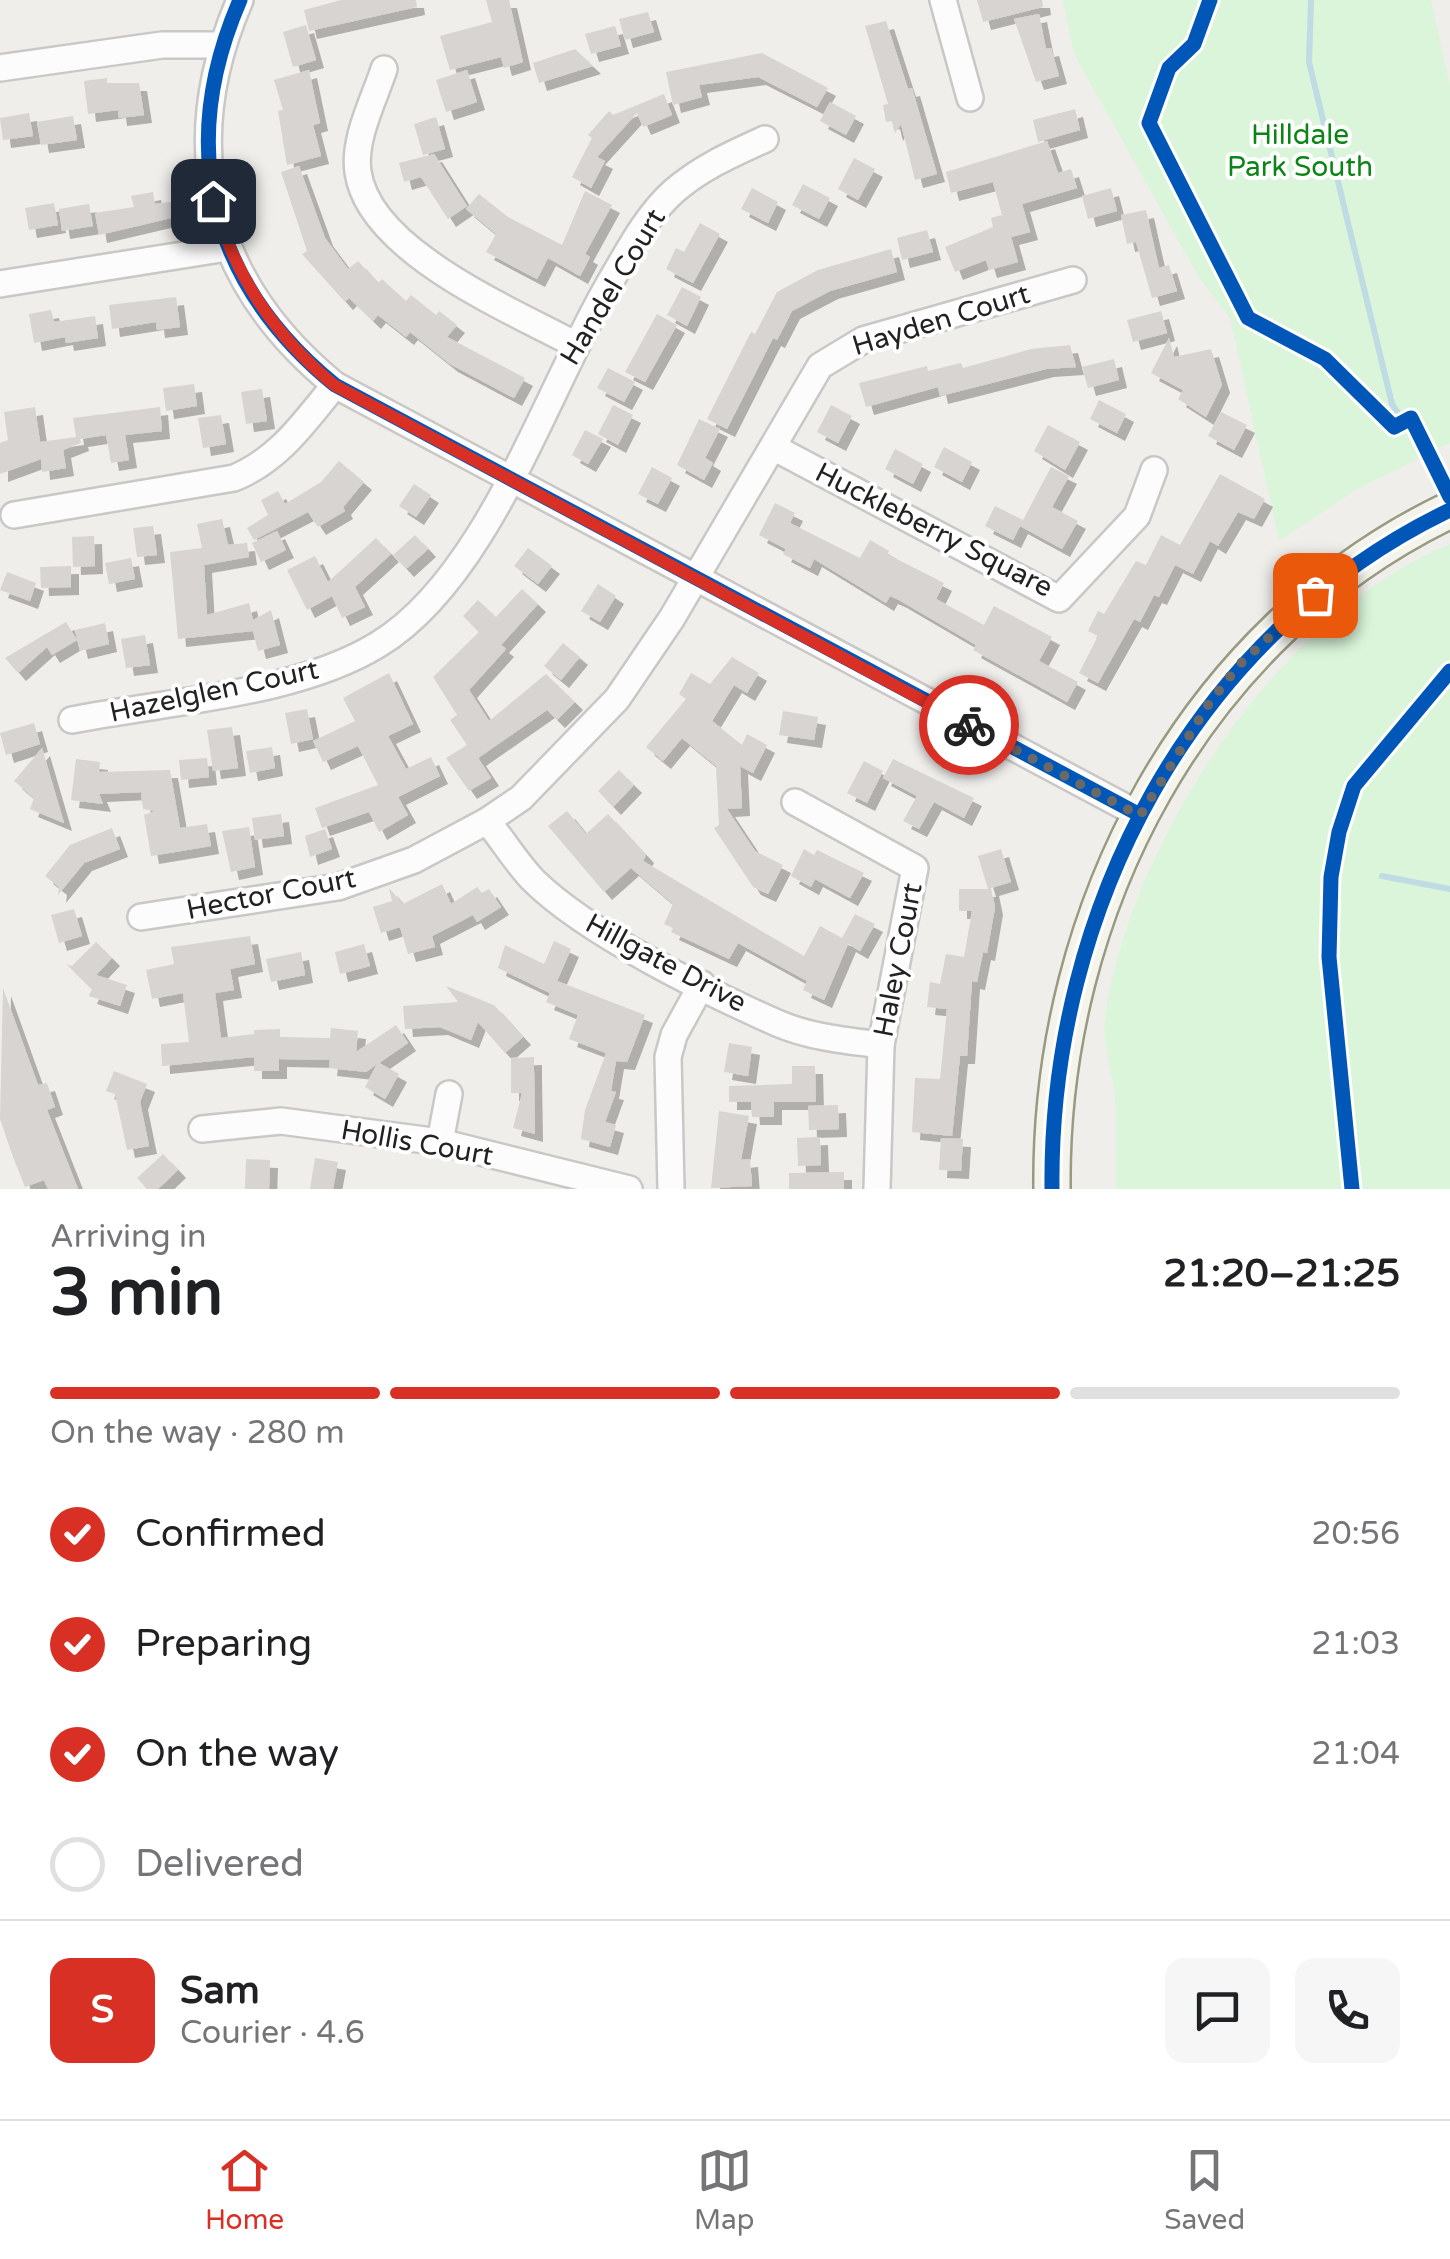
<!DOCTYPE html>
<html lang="en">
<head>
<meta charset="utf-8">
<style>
	:root { --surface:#fff; --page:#f6f6f6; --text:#202124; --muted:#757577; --line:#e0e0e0; --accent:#d93025 }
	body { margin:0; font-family:"Varela Round",sans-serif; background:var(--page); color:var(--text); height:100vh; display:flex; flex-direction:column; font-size:38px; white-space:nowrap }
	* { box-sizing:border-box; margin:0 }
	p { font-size:32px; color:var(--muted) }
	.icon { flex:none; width:55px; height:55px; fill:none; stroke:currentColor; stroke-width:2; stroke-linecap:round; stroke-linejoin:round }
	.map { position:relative; height:1189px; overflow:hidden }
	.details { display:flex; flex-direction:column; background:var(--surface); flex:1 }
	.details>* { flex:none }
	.pin { position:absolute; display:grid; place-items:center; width:85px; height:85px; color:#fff; margin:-42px; border-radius:20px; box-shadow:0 5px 15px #0006 }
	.courier { position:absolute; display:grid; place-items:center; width:100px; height:100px; margin:-50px; border:8px solid #d93025; border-radius:50%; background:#fff; color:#222; box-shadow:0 2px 12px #0007 }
	.overview em { font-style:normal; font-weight:800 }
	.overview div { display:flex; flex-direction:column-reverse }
	.overview { display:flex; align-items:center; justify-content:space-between; height:170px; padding:0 50px }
	h1 { font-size:65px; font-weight:800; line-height:75px }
	.bar { display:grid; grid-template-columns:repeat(4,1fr); gap:15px 10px; align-content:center; height:120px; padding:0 50px }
	.bar i { height:12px; border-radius:8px; background:var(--line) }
	.bar .selected { background:var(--accent) }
	.bar p { grid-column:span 4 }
	.line { display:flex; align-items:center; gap:25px; padding:0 50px; border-top:2px solid var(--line) }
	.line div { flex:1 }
	.round { display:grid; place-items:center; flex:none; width:105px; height:105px; border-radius:20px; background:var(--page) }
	ol { padding:0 50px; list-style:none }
	li { display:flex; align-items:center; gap:30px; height:110px }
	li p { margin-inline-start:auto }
	li .icon { padding:10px; border-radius:50%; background:var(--accent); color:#fff; stroke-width:4 }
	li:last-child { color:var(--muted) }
	li i { width:55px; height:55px; border:5px solid var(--line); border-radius:50% }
	.dock { display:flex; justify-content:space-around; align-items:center; height:140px; border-top:2px solid var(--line); background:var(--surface); font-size:28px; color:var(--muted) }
	.dock a { display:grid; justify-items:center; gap:5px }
	.dock .selected { color:var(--accent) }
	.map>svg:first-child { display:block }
	.park { fill:#daf5da }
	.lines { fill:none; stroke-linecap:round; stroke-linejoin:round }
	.stream { stroke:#bfdbe3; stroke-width:6 }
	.building { fill:#d7d4d2; filter:url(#shadow) }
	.street-casing { stroke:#c9c8c7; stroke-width:30 }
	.secondary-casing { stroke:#999a82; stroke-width:40 }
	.street { stroke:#fdfcfc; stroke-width:25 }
	.secondary { stroke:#f4f4ed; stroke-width:35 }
	.cycleway-casing { stroke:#fff; stroke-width:21 }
	.cycleway { stroke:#0057b8; stroke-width:15 }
	.done { stroke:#6a6968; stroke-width:10; stroke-dasharray:0 18 }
	.route { stroke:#d93025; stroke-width:12 }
	.labels { text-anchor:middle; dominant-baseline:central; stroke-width:8; stroke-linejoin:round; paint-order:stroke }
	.park-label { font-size:28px; fill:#0c8416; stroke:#fff }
	.street-label { font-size:28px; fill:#222; stroke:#fff }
</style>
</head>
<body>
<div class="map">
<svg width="1450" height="1189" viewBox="0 0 1450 1189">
	<defs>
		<filter id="shadow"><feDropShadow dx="8" dy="8" stdDeviation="0" flood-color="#0004"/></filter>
	</defs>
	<rect width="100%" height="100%" fill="#f0eeeb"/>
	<!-- park -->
	<g class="park">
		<polygon points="1063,0 1431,0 1450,87 1450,443 1357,489 1279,541 1230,318 1198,276 1074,54"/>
		<path d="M1450,544V1189H1116C1115,1159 1118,1128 1115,1098C1113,1072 1101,1041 1105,1016C1132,839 1280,613 1450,544Z"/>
	</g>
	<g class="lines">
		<!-- stream -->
		<g class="stream">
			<polyline points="1311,0 1309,62 1392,404 1423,451"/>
			<polyline points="1382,876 1450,889"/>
		</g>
	</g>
	<!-- building -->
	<g class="building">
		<polygon points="341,0 416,0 417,7 309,31 304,10"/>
		<polygon points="486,0 509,0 523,62 504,68 501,57 450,70 440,36 492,22"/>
		<polygon points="977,0 1042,0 1043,7 983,22"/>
		<polygon points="648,12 654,32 625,40 619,19"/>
		<polygon points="1039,14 1046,49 1051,48 1059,76 1036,82 1014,19"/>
		<polygon points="886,21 908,89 912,88 937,174 915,180 901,124 895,133 892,121 886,122 883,105 888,104 865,26"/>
		<polygon points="306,25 316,60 293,67 283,32"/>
		<polygon points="615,26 621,46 591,54 585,34"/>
		<polygon points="575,49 593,66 539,83 533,63"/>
		<polygon points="762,53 828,88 817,107 758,77 699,85 702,97 673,105 666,72"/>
		<polygon points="309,70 320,123 313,125 321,156 287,165 278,111 283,110 274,80"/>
		<polygon points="467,70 477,102 446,112 436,80"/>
		<polygon points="107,78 107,83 139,83 144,115 119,118 118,110 88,114 84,81"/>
		<polygon points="664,94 672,115 643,127 637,113 597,157 605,161 591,188 572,177 592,138 588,135 609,111 613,115"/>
		<polygon points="830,102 856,116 846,135 820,121"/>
		<polygon points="1075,109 1080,130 1038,142 1033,120"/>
		<polygon points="29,113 33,136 3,140 0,118"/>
		<polygon points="73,116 77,140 41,145 37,122"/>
		<polygon points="436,117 445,149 423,155 414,124"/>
		<polygon points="1047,141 1058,173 1071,169 1077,188 1022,204 1030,232 1011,237 1018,262 989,270 986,260 955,272 945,247 993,227 991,218 1002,215 993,182 951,193 946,172"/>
		<polygon points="434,154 467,206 448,219 421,177 404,182 399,163"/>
		<polygon points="854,158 875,169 858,200 838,189"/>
		<polygon points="299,166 325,238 348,269 358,261 378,283 382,279 406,301 411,295 436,315 439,311 457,325 447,337 525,378 514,398 450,364 410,332 406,337 378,315 373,321 349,298 345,302 302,254 307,251 281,172"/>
		<polygon points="803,184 830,198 819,219 792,205"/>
		<polygon points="752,188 778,202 768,223 741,209"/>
		<polygon points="1111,188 1117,211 1088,219 1082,196"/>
		<polygon points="585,191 612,205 585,254 590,257 580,276 548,258 537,279 486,252 496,234 466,209 479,194 508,217 562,245"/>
		<polygon points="153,192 155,204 177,201 180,216 99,235 95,213 134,207 131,196"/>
		<polygon points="54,203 58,225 29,230 25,208"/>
		<polygon points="89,204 93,226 62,231 59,209"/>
		<polygon points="1146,210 1159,268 1169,265 1177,291 1152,298 1136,242 1127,244 1121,215"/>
		<polygon points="700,223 720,234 693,283 666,269 676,248 684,252"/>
		<polygon points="927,230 933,252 902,260 897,238"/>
		<polygon points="891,249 897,272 830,291 792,311 777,340 773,338 727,429 707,419 751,332 755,334 777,292 818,270"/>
		<polygon points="682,287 701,297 687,326 667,315"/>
		<polygon points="176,297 180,327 157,330 156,322 112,329 109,305"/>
		<polygon points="51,310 54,322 95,316 98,338 66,343 65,337 34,343 29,314"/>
		<polygon points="1161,311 1167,333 1133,342 1127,320"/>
		<polygon points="657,314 677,325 645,382 625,372"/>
		<polygon points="1169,338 1174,357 1211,349 1222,385 1206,417 1178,399 1183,390 1151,373"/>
		<polygon points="1070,345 1076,367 1046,369 940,396 938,387 866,407 859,383 927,366 928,371 961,363 963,368 1031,349"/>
		<polygon points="1114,359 1119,380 1088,388 1082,367"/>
		<polygon points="608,368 635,382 624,402 597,388"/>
		<polygon points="194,384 197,406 166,411 163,388"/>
		<polygon points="262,389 267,421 246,424 241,392"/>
		<polygon points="1099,400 1126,414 1117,433 1090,419"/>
		<polygon points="613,405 633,415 618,445 598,434"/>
		<polygon points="831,405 852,416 838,443 817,432"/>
		<polygon points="35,407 40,442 76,437 73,418 160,407 162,431 125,435 129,460 111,463 106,435 80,439 81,443 63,450 66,468 42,472 41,459 0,474 0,443 8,440 4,412"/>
		<polygon points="1221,412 1247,425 1234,450 1208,436"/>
		<polygon points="221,415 226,444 203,448 198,418"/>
		<polygon points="699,419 720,429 705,458 713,463 704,480 677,465"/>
		<polygon points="1048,425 1080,442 1065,470 1034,451"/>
		<polygon points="585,430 603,439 588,464 572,455"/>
		<polygon points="944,447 972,462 962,482 934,467"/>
		<polygon points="895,449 923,464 913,484 885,469"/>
		<polygon points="339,461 364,482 343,507 345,511 318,527 308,512 254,540 247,528 268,515 261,500 278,491 285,504 321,482"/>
		<polygon points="652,467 672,478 658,504 638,494"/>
		<polygon points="1051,467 1069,476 1052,507 1078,521 1062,549 1020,526 1013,540 985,526 995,506 1023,520"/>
		<polygon points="1220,474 1265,499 1254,519 1238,512 1218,546 1210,541 1193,574 1175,565 1159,597 1154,595 1140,622 1134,619 1098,683 1079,673 1098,636 1088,631 1098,611 1104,614 1136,561 1146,565 1161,535 1180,545"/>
		<polygon points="414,484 431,495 416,517 399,506"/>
		<polygon points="775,503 795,513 790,523 860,558 870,540 889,551 887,554 944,583 936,599 984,625 994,606 1052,637 1039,661 1078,682 1067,702 973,650 976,645 899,600 890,596 886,603 814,559 810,568 783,554 786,549 759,535"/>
		<polygon points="222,519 228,545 247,543 249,557 204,565 207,615 249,603 253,620 271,610 280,645 258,651 253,631 178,639 170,552 202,548 197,524"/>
		<polygon points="153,526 157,555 137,557 133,528"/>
		<polygon points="277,531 286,550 261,562 252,543"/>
		<polygon points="415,535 428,549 406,569 393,555"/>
		<polygon points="94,536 95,566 73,567 72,537"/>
		<polygon points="376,538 391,554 355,587 365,607 342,618 332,596 307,610 287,570 315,556 328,582"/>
		<polygon points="528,548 552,566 538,584 514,566"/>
		<polygon points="131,558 135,579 109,584 105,563"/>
		<polygon points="71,566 71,587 41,588 40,567"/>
		<polygon points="7,572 36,583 30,601 0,590"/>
		<polygon points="598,584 616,596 600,622 581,611"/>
		<polygon points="522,589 538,604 501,645 506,649 469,690 489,721 546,674 575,702 557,720 547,710 478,758 491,778 469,791 446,758 467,745 450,720 457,715 433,677 479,632 463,616 478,600 496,617"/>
		<polygon points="66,622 77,640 52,655 47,647 18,673 5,658"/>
		<polygon points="105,623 109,644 80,651 75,630"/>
		<polygon points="145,635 150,665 126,668 121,639"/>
		<polygon points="563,643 580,657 561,680 544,666"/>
		<polygon points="732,657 759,673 747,693 734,685 712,721 742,745 747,734 767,745 753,773 740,766 742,808 727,809 755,851 783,865 768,894 753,887 714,828 719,825 716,766 682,738 663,761 646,747 686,699 679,694 691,673 710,684"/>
		<polygon points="389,673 413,724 388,736 406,769 431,757 440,776 398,797 408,815 379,832 369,812 322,828 315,808 378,785 358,746 323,762 313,741 355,721 343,698"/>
		<polygon points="307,709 313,739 291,744 285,713"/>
		<polygon points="783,711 818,717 814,740 779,735"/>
		<polygon points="34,723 40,744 6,755 0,733"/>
		<polygon points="232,727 238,768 213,771 207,730"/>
		<polygon points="272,747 275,768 250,773 246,751"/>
		<polygon points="42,748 64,823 30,809 34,798 14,781"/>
		<polygon points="207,758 209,777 181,780 179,760"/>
		<polygon points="76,759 100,762 99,772 170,770 180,828 207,824 211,846 151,856 144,815 155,811 143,809 141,792 99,794 103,804 71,800"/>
		<polygon points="893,759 974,798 964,818 934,802 919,829 903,821 917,796 883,778"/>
		<polygon points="864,761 883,771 867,803 847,793"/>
		<polygon points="619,770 634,785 613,807 598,791"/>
		<polygon points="567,811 586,834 608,814 646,855 643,861 804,956 820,926 842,938 855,914 875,924 860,951 848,944 824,1000 803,990 807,981 738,943 729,959 671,932 673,928 664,924 673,904 631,868 604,892 548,826"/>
		<polygon points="281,814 284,836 255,840 252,818"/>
		<polygon points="249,827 255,867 231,872 222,831"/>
		<polygon points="112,828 120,849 84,863 58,895 59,887 45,876 70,845"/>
		<polygon points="325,829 332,849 310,857 305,836"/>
		<polygon points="804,849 814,855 817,850 864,873 850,898 815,879 811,887 791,876"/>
		<polygon points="1001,849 1011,882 991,888 995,907 987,953 983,952 977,982 972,981 967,1056 960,1056 952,1136 912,1132 915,1078 940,1079 947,1009 927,1007 930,982 940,984 946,954 964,957 972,911 959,911 959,889 988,889 978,856"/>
		<polygon points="442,884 451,904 477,887 482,893 489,889 501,907 477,922 473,915 432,936 435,947 408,954 400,927 381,933 373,907 392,901 389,888 403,904"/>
		<polygon points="74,909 82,936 59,943 51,915"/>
		<polygon points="250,936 255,964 230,969 234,990 215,993 221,1038 254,1034 254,1030 280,1029 280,1037 330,1038 331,1028 358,1031 356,1052 396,1025 408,1043 379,1063 399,1074 385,1099 365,1087 377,1064 366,1072 329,1068 330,1060 279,1059 279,1071 254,1071 254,1057 162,1066 161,1044 189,1042 183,993 152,999 146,970 174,964 171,947"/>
		<polygon points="554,941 571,949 557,981 645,1015 627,1062 616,1061 611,1091 616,1092 605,1122 616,1125 610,1147 581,1139 585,1110 606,1053 569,1039 578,1015 546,1002 550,993 498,968 505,945 544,964"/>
		<polygon points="96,942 112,958 96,975 127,985 120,1006 89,996 92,989 66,964 72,966"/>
		<polygon points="364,944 370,966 340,974 335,952"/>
		<polygon points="301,952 305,975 271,982 266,959"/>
		<polygon points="446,986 494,1005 523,1037 505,1053 478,1022 471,1040 440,1027 405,1029 403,1006 458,1002"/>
		<polygon points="3,988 38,1085 47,1083 55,1107 47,1110 78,1189 48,1189 44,1180 25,1187 13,1157 0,1119"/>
		<polygon points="729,1043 752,1047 748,1076 724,1072"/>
		<polygon points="534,1057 534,1070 535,1134 513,1128 522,1093 511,1093 511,1058"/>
		<polygon points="792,1066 815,1066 816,1102 774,1102 774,1117 752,1117 751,1102 729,1102 729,1086 792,1084"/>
		<polygon points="114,1071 147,1084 140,1102 149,1146 127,1150 115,1094 106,1091"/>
		<polygon points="838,1105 839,1129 809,1130 808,1106"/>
		<polygon points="719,1111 749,1116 741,1160 750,1159 752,1186 711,1188"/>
		<polygon points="820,1137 821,1165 798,1166 797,1138"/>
		<polygon points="941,1138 963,1139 961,1171 939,1170"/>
		<polygon points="163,1154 178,1170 158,1189 147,1189 137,1178"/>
		<polygon points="315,1158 338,1162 333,1189 310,1189"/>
		<polygon points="246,1159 270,1160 269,1189 245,1189"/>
		<polygon points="844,1172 844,1189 789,1189 789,1173"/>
	</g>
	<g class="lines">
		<!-- street casing -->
		<g class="street-casing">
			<g id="street">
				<path d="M240,0C176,148 210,283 335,385L1140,815"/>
				<polyline points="943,0 970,98"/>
				<polyline points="0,68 162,45 221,45"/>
				<path d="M384,69C374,100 353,139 358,172C369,251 511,310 574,344"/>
				<polyline points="0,284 227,248"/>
				<polyline points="773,447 1059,599 1137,516 1154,470"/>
				<path d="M14,515L234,478C280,459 304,422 335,385"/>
				<path d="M72,720C167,701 297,695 379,644C487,578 546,392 609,284C628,252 646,216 674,191C702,167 732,154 765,139"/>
				<polyline points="795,802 915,868 881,1045 877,1189"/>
				<path d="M487,821C503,840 517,864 534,881C588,934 707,992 777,1023C809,1037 847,1041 881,1045"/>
				<polyline points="141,917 338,887 414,860 487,821 521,798 617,699 672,618 820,366 863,340 1073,280"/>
				<polyline points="202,1129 281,1121 440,1142 629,1189"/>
				<polyline points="440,1142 449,1094"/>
				<polyline points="671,1189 668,1057 674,1035 702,984"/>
			</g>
		</g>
		<!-- secondary casing -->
		<g class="secondary-casing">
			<path id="secondary" d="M1052,1189C1049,910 1193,633 1450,510"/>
		</g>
		<!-- street -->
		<use href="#street" class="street"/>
		<!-- secondary -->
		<use href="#secondary" class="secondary"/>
		<!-- cycleway casing -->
		<g class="cycleway-casing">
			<g id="cycleway">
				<path d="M240,0C176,148 210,283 335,385L1140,815"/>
				<polyline points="1210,0 1194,44 1169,68 1149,123 1248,318 1325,359 1394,427 1411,418 1450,497"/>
				<path d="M1052,1189C1049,910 1193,633 1450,510"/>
				<polyline points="1352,1189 1329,957 1331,877 1339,832 1354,786 1450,671"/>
			</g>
		</g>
		<!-- cycleway -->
		<use href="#cycleway" class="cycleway"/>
	</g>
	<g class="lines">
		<!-- done -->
		<polyline class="done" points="969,725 1140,816 1208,705 1239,665 1315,595"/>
		<!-- route -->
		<path class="route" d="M213,201C236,277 273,334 334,385L969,725"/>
	</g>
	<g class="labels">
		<!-- park labels -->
		<g class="park-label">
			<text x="1300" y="135">Hilldale<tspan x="1300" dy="32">Park South</tspan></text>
		</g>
		<!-- street labels -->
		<g class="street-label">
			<text transform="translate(613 287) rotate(-59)">Handel Court</text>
			<text transform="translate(941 320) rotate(-17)">Hayden Court</text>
			<text transform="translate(934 530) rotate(27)">Huckleberry Square</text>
			<text transform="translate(214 691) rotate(-12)">Hazelglen Court</text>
			<text transform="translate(271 894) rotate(-11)">Hector Court</text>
			<text transform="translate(898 960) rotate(-79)">Haley Court</text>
			<text transform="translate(666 963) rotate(28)">Hillgate Drive</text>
			<text transform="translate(417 1143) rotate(10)">Hollis Court</text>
		</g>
	</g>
</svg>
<div class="pin" style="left:1315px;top:595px;background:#ea580c"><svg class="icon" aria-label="bag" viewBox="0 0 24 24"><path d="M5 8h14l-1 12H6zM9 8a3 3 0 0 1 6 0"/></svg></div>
<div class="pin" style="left:213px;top:201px;background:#1f2937"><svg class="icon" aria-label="home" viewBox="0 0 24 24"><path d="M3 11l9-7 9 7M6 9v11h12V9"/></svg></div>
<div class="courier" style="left:969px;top:725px"><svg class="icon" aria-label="bike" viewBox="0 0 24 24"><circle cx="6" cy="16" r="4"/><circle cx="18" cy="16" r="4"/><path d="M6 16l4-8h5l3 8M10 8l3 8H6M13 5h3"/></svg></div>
</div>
<section class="details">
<div class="overview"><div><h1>3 min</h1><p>Arriving in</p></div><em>21:20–21:25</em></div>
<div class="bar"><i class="selected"></i><i class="selected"></i><i class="selected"></i><i></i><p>On the way · 280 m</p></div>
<ol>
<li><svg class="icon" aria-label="check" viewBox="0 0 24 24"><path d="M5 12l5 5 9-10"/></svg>Confirmed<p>20:56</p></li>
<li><svg class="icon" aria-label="check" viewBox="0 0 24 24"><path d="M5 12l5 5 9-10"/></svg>Preparing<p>21:03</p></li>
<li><svg class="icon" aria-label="check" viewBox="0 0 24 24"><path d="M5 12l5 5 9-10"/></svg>On the way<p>21:04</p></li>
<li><i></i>Delivered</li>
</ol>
<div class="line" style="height:180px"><b class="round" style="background:var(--accent);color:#fff">S</b><div><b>Sam</b><p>Courier · 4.6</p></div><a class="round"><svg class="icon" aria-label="chat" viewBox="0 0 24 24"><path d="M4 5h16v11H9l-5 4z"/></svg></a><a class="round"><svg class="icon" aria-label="phone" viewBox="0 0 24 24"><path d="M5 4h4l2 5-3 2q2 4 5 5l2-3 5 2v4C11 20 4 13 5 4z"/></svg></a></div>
</section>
<nav class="dock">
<a class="selected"><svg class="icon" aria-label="home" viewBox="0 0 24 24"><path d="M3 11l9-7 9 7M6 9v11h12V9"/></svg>Home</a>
<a><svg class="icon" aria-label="map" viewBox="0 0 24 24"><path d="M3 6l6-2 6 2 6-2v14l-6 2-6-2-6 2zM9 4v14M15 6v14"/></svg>Map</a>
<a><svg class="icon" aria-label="saved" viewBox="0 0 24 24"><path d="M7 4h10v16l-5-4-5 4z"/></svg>Saved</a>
</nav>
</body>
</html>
